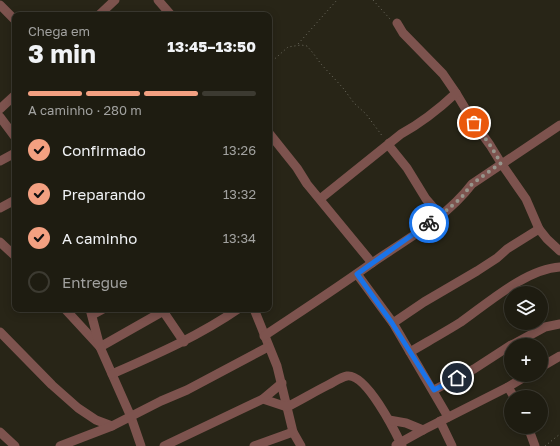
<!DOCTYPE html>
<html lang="pt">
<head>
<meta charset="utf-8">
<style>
	:root { --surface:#1e1c11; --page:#26251a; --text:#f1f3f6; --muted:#a1a19f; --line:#3c3a31; --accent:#f3a081 }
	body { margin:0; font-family:"Golos Text",sans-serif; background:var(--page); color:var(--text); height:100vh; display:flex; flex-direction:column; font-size:15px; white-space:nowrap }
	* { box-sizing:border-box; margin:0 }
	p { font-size:13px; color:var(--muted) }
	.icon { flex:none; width:22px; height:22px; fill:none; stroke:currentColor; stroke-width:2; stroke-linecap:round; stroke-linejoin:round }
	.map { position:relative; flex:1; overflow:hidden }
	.drawer { position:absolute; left:12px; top:12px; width:260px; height:300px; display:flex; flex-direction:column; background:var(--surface); border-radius:8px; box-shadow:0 2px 10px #0003,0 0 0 1px var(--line) }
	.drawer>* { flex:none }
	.fabs { position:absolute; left:504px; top:286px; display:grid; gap:8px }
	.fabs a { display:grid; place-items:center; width:44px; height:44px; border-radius:50%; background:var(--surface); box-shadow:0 2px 10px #0003,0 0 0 1px var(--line); font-size:20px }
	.pin { position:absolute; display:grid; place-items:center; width:34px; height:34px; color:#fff; margin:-17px; border:2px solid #fff; border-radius:50%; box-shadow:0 1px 4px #0007 }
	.courier { position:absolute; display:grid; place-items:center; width:40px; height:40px; margin:-20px; border:3px solid #1a73e8; border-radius:50%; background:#fff; color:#222; box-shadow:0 1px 5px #0007 }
	.head em { font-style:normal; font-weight:700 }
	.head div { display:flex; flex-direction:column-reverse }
	.head { display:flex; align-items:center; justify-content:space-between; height:68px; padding:0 16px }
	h1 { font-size:26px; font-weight:700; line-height:30px }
	.bar { display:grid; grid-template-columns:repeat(4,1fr); gap:6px 4px; align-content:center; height:48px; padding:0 16px }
	.bar i { height:5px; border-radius:3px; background:var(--line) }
	.bar .active { background:var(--accent) }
	.bar p { grid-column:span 4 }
	ol { padding:0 16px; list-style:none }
	li { display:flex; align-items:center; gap:12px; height:44px }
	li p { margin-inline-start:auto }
	li .icon { padding:4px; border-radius:50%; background:var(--accent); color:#111; stroke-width:4 }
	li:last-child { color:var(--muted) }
	li i { width:22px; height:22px; border:2px solid var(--line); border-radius:50% }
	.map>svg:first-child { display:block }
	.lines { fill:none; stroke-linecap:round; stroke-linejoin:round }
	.path { stroke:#706e62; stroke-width:1; stroke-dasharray:1 3; stroke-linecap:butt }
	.minor { stroke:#7d534e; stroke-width:9 }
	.done { stroke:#97958b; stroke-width:4; stroke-dasharray:0 7.2 }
	.route { stroke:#1a73e8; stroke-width:5 }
</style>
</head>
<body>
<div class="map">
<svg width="560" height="446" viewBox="0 0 560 446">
	<rect width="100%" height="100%" fill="#282517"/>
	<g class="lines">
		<!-- path -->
		<g class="path">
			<polyline points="373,0 390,19"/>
			<polyline points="298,44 337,0"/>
			<polyline points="269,64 288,47 301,45 307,46 313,53 321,64 343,88 354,103 366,114 383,137"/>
			<polyline points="545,446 560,434"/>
		</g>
		<!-- minor -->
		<g class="minor">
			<polyline points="158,0 171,15"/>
			<polyline points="0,5 15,20"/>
			<polyline points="99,15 115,0"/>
			<polyline points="397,23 403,33 443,74 456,93 474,123 490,145 501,163 526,199 539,229 547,239 560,251"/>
			<polyline points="0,109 15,95"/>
			<polyline points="0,117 15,137"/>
			<polyline points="269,133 297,168 307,184 372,263"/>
			<polyline points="389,143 390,147 407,168 426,199 440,215"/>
			<polyline points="0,161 15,153"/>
			<path d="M320,199L401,134C421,123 439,109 456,93"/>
			<polyline points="0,208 15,200"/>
			<polyline points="0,242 15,256"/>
			<polyline points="357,274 393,323 448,417"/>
			<polyline points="65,309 100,347 167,309"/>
			<polyline points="90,309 100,347 131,417 141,446"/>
			<polyline points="254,309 277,366 293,432 301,446"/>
			<polyline points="163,311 184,342"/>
			<polyline points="92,315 103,309"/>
			<polyline points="393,323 424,302 477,271 497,258 507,249 539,229"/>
			<polyline points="0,332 52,385 78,408 96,420 112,426"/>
			<path d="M264,336C300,312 337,288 372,263C407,239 446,218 472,184L560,125"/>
			<polyline points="512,345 545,327 560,324"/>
			<path d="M410,352C427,342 445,332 461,322C488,303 526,269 560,267"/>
			<polyline points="541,367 560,356"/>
			<path d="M112,374C155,355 199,336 238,309"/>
			<polyline points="508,387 514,397"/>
			<polyline points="434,390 474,369 511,345"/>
			<path d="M263,399L287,407C301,400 314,392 328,385C334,382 341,377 347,376C366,373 395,431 402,446"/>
			<polyline points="389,420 406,423 423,430"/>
			<polyline points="440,421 452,446"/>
			<polyline points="528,427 535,446"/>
			<polyline points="0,432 15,446"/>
			<polyline points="396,445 423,430 508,387 528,375"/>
			<polyline points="60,446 112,426 161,401 187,390 268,347"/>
			<polyline points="164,446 263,399 282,383"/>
			<polyline points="254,446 293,432"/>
		</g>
	</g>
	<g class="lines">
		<!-- done -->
		<polyline class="done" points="429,223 447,210 461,198 472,184 501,163 490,145 474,123"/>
		<!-- route -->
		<polyline class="route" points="429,223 357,274 392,323 434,390 457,378"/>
	</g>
</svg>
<div class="fabs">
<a><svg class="icon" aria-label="layers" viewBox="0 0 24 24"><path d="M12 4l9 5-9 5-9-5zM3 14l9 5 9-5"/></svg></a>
<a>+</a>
<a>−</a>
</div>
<div class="pin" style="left:474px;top:123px;background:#ea580c"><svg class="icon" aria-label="bag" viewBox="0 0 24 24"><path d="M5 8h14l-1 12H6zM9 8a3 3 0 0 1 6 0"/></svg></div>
<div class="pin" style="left:457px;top:378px;background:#1f2937"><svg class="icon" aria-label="home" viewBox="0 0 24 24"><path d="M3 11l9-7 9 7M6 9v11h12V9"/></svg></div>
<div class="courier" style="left:429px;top:223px"><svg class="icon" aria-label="bike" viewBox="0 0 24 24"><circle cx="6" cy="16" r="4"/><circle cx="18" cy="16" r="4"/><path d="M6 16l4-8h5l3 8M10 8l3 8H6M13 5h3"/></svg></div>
<section class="drawer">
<div class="head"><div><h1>3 min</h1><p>Chega em</p></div><em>13:45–13:50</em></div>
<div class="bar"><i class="active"></i><i class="active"></i><i class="active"></i><i></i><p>A caminho · 280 m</p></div>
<ol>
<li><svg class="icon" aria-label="check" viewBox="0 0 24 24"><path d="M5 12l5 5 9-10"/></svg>Confirmado<p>13:26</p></li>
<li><svg class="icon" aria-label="check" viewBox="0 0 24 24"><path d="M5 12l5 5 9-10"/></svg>Preparando<p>13:32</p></li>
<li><svg class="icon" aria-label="check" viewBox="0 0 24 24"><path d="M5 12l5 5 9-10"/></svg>A caminho<p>13:34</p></li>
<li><i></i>Entregue</li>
</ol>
</section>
</div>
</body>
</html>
